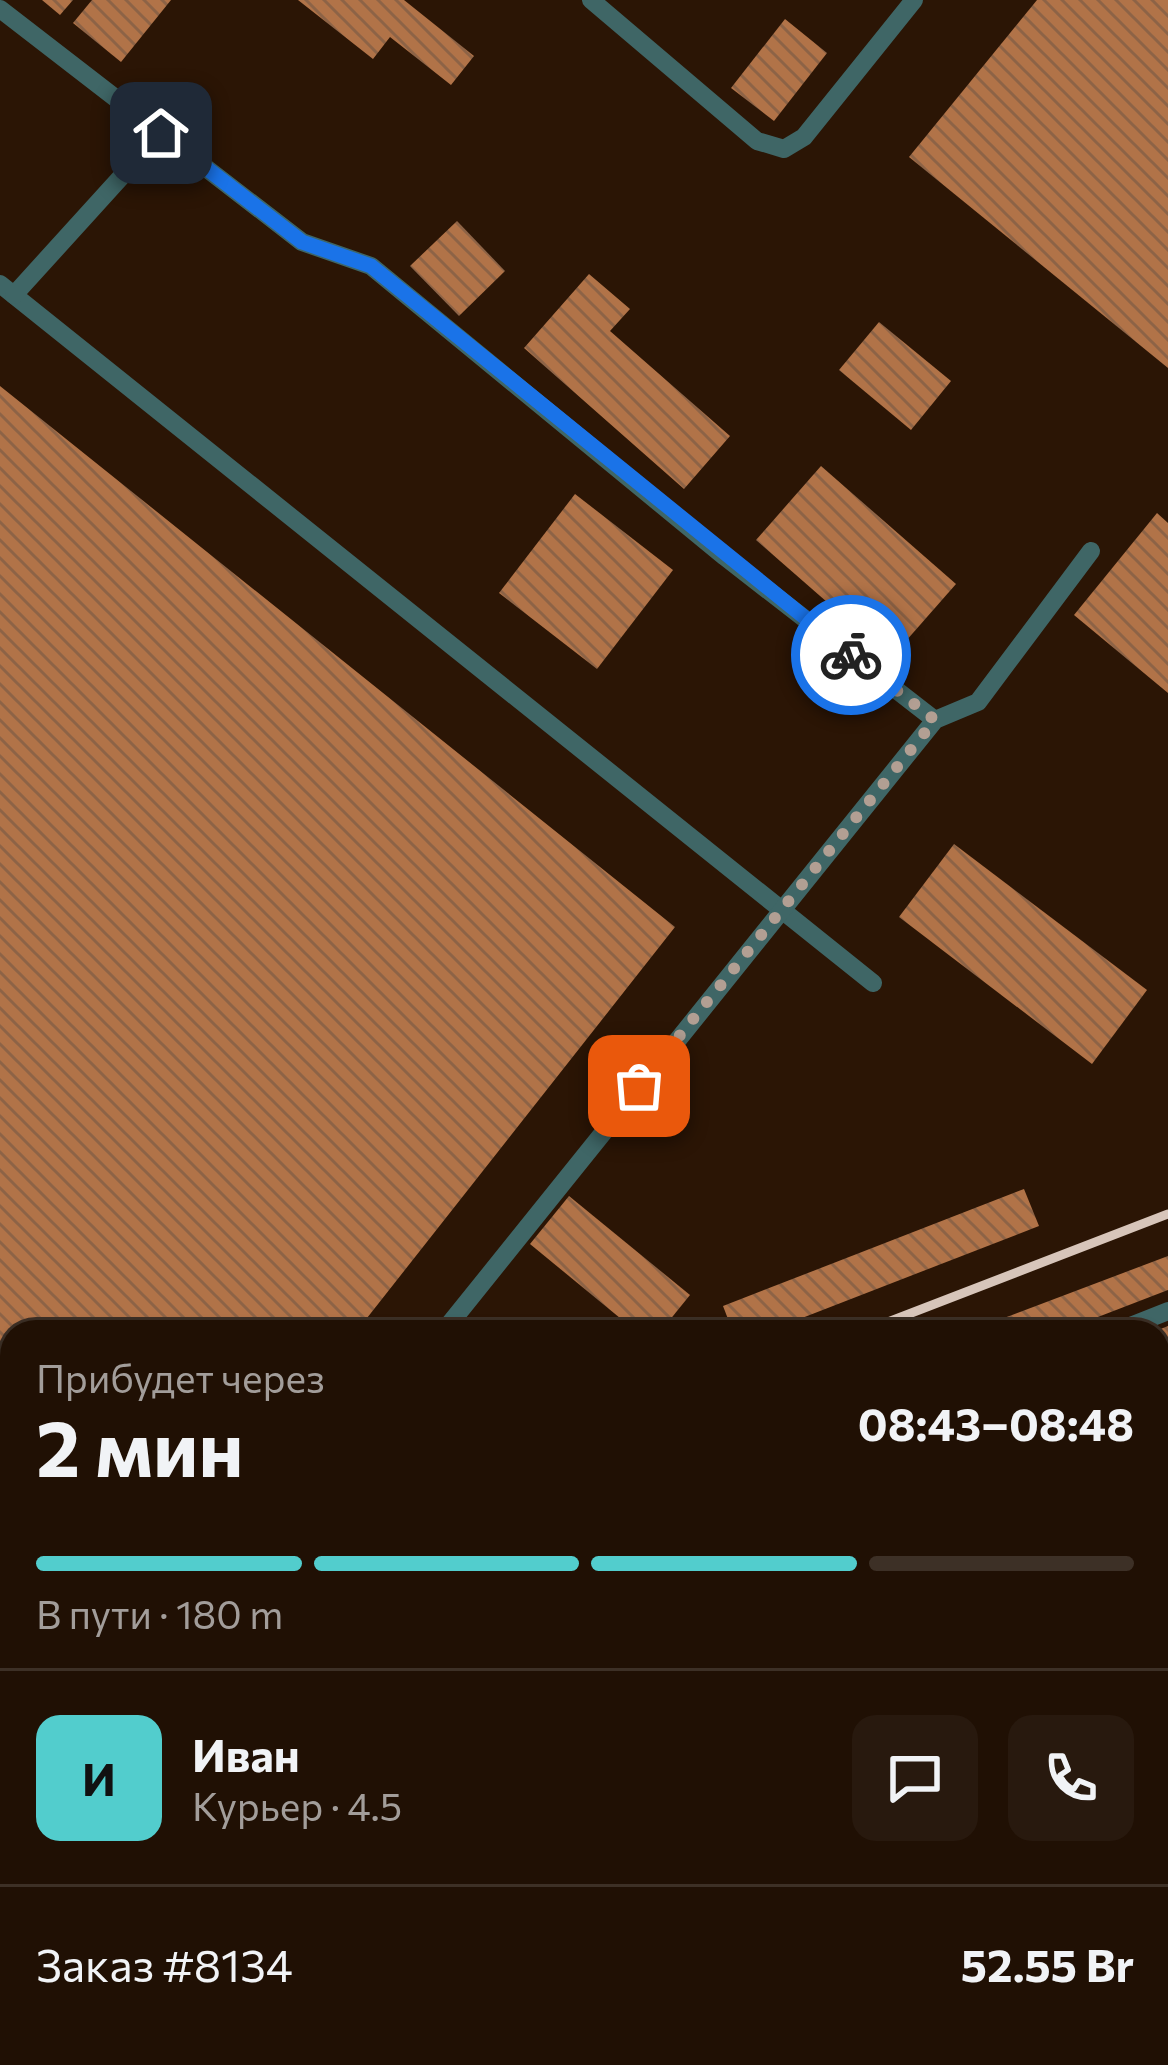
<!DOCTYPE html>
<html lang="ru">
<head>
<meta charset="utf-8">
<style>
	:root { --surface:#201004; --page:#28190e; --text:#f1f3f6; --muted:#a29d9a; --line:#3d3026; --accent:#52cdcd }
	body { margin:0; font-family:Commissioner,sans-serif; background:var(--page); color:var(--text); height:100vh; display:flex; flex-direction:column; font-size:45px; white-space:nowrap }
	* { box-sizing:border-box; margin:0 }
	p { font-size:39px; color:var(--muted) }
	.icon { flex:none; width:66px; height:66px; fill:none; stroke:currentColor; stroke-width:2; stroke-linecap:round; stroke-linejoin:round }
	.map { position:relative; flex:1; overflow:hidden }
	.side { position:absolute; left:0px; top:1320px; width:1170px; height:747px; display:flex; flex-direction:column; background:var(--surface); border-radius:36px 36px 0 0; box-shadow:0 3px 9px #0004,0 0 0 3px var(--line) }
	.side>* { flex:none }
	.pin { position:absolute; display:grid; place-items:center; width:102px; height:102px; color:#fff; margin:-51px; border-radius:24px; box-shadow:0 6px 18px #0006 }
	.courier { position:absolute; display:grid; place-items:center; width:120px; height:120px; margin:-60px; border:9px solid #1a73e8; border-radius:50%; background:#fff; color:#222; box-shadow:0 3px 15px #0007 }
	.headline em { font-style:normal; font-weight:700 }
	.headline div { display:flex; flex-direction:column-reverse }
	.headline { display:flex; align-items:center; justify-content:space-between; height:204px; padding:0 36px }
	h1 { font-size:78px; font-weight:700; line-height:90px }
	.bar { display:grid; grid-template-columns:repeat(4,1fr); gap:18px 12px; align-content:center; height:144px; padding:0 36px }
	.bar i { height:15px; border-radius:9px; background:var(--line) }
	.bar .active { background:var(--accent) }
	.bar p { grid-column:span 4 }
	.line { display:flex; align-items:center; gap:30px; padding:0 36px; border-top:3px solid var(--line) }
	.line div { flex:1 }
	.round { display:grid; place-items:center; flex:none; width:126px; height:126px; border-radius:24px; background:var(--page) }
	.map>svg:first-child { display:block }
	.building { fill:url(#building-back-hatch) }
	.lines { fill:none; stroke-linecap:round; stroke-linejoin:round }
	.lane { stroke:#3f6666; stroke-width:18 }
	.street { stroke:#3f6666; stroke-width:30 }
	.rail { stroke:#d7c5ba; stroke-width:9 }
	.done { stroke:#b29f93; stroke-width:12; stroke-dasharray:0 21.6 }
	.route { stroke:#1a73e8; stroke-width:15 }
</style>
</head>
<body>
<div class="map">
<svg width="1168" height="2065" viewBox="0 0 1168 2065">
	<defs>
		<pattern id="building-back-hatch" width="6" height="6" patternUnits="userSpaceOnUse" patternTransform="scale(3)"><rect width="6" height="6" fill="#b17348"/><path d="M-1 5l2 2M0 0l6 6M5-1l2 2" fill="none" stroke="#8d6346"/></pattern>
	</defs>
	<rect width="100%" height="100%" fill="#2b1505"/>
	<!-- building -->
	<g class="building">
		<polygon points="42,0 73,0 60,15"/>
		<polygon points="92,0 171,0 121,62 73,23"/>
		<polygon points="298,0 404,0 474,56 451,85 390,37 373,59"/>
		<polygon points="1037,0 1168,0 1168,368 909,157"/>
		<polygon points="785,19 827,53 774,121 731,88"/>
		<polygon points="457,221 505,271 459,316 410,266"/>
		<polygon points="589,274 630,309 610,331 730,436 684,489 524,348"/>
		<polygon points="879,322 951,381 911,430 839,370"/>
		<polygon points="0,386 675,927 356,1332 12,1332 12,1439 0,1430"/>
		<polygon points="821,466 956,584 891,658 756,540"/>
		<polygon points="575,494 673,570 597,669 499,593"/>
		<polygon points="1157,513 1168,523 1168,693 1074,615"/>
		<polygon points="954,844 1147,990 1092,1064 899,917"/>
		<polygon points="1024,1189 1039,1226 766,1332 733,1332 723,1306"/>
		<polygon points="569,1196 690,1295 660,1332 637,1332 530,1244"/>
		<polygon points="1168,1256 1168,1290 1059,1332 967,1332"/>
		<polygon points="1168,1326 1168,1362 1158,1366 1158,1330"/>
		<polygon points="1168,1440 1168,1521 1163,1527 1158,1522 1158,1451"/>
		<polygon points="1158,1866 1168,1875 1168,1911 1158,1922"/>
		<polygon points="0,1895 12,1905 12,1981 0,1971"/>
		<polygon points="174,2055 269,2055 281,2065 185,2065"/>
		<polygon points="651,2055 664,2055 676,2065 643,2065"/>
		<polygon points="869,2055 911,2055 902,2065 881,2065"/>
		<polygon points="1008,2055 1055,2055 1047,2065 1006,2065 1002,2062"/>
		<polygon points="1091,2055 1118,2055 1130,2065 1083,2065"/>
	</g>
	<g class="lines">
		<!-- lane -->
		<g class="lane">
			<polyline points="591,0 757,141 784,149 804,137 914,0"/>
			<polyline points="0,9 302,242 371,266 725,557 935,720"/>
			<polyline points="0,284 873,983"/>
			<polyline points="14,295 161,133"/>
			<polyline points="443,1332 935,720 978,702 1091,551"/>
			<polyline points="1115,1332 1168,1311"/>
			<polyline points="0,1809 12,1818"/>
			<polyline points="325,2055 337,2065"/>
		</g>
		<!-- street -->
		<g class="street">
			<polyline points="1158,1389 1168,1397"/>
			<polyline points="0,1714 12,1710"/>
			<polyline points="1158,2027 1168,2035"/>
			<polyline points="494,2055 505,2065"/>
		</g>
		<!-- rail -->
		<g class="rail">
			<polyline points="862,1332 1168,1214"/>
			<polyline points="0,1660 12,1656"/>
		</g>
	</g>
	<g class="lines">
		<!-- done -->
		<polyline class="done" points="639,1086 935,720 851,655"/>
		<!-- route -->
		<polyline class="route" points="161,133 302,242 371,266 851,655"/>
	</g>
</svg>
<div class="pin" style="left:639px;top:1086px;background:#ea580c"><svg class="icon" aria-label="bag" viewBox="0 0 24 24"><path d="M5 8h14l-1 12H6zM9 8a3 3 0 0 1 6 0"/></svg></div>
<div class="pin" style="left:161px;top:133px;background:#1f2937"><svg class="icon" aria-label="home" viewBox="0 0 24 24"><path d="M3 11l9-7 9 7M6 9v11h12V9"/></svg></div>
<div class="courier" style="left:851px;top:655px"><svg class="icon" aria-label="bike" viewBox="0 0 24 24"><circle cx="6" cy="16" r="4"/><circle cx="18" cy="16" r="4"/><path d="M6 16l4-8h5l3 8M10 8l3 8H6M13 5h3"/></svg></div>
<section class="side">
<div class="headline"><div><h1>2 мин</h1><p>Прибудет через</p></div><em>08:43–08:48</em></div>
<div class="bar"><i class="active"></i><i class="active"></i><i class="active"></i><i></i><p>В пути · 180 m</p></div>
<div class="line" style="height:216px"><b class="round" style="background:var(--accent);color:#111">И</b><div><b>Иван</b><p>Курьер · 4.5</p></div><a class="round"><svg class="icon" aria-label="chat" viewBox="0 0 24 24"><path d="M4 5h16v11H9l-5 4z"/></svg></a><a class="round"><svg class="icon" aria-label="phone" viewBox="0 0 24 24"><path d="M5 4h4l2 5-3 2q2 4 5 5l2-3 5 2v4C11 20 4 13 5 4z"/></svg></a></div>
<div class="line" style="height:156px"><div>Заказ #8134</div><b>52.55 Br</b></div>
</section>
</div>
</body>
</html>
